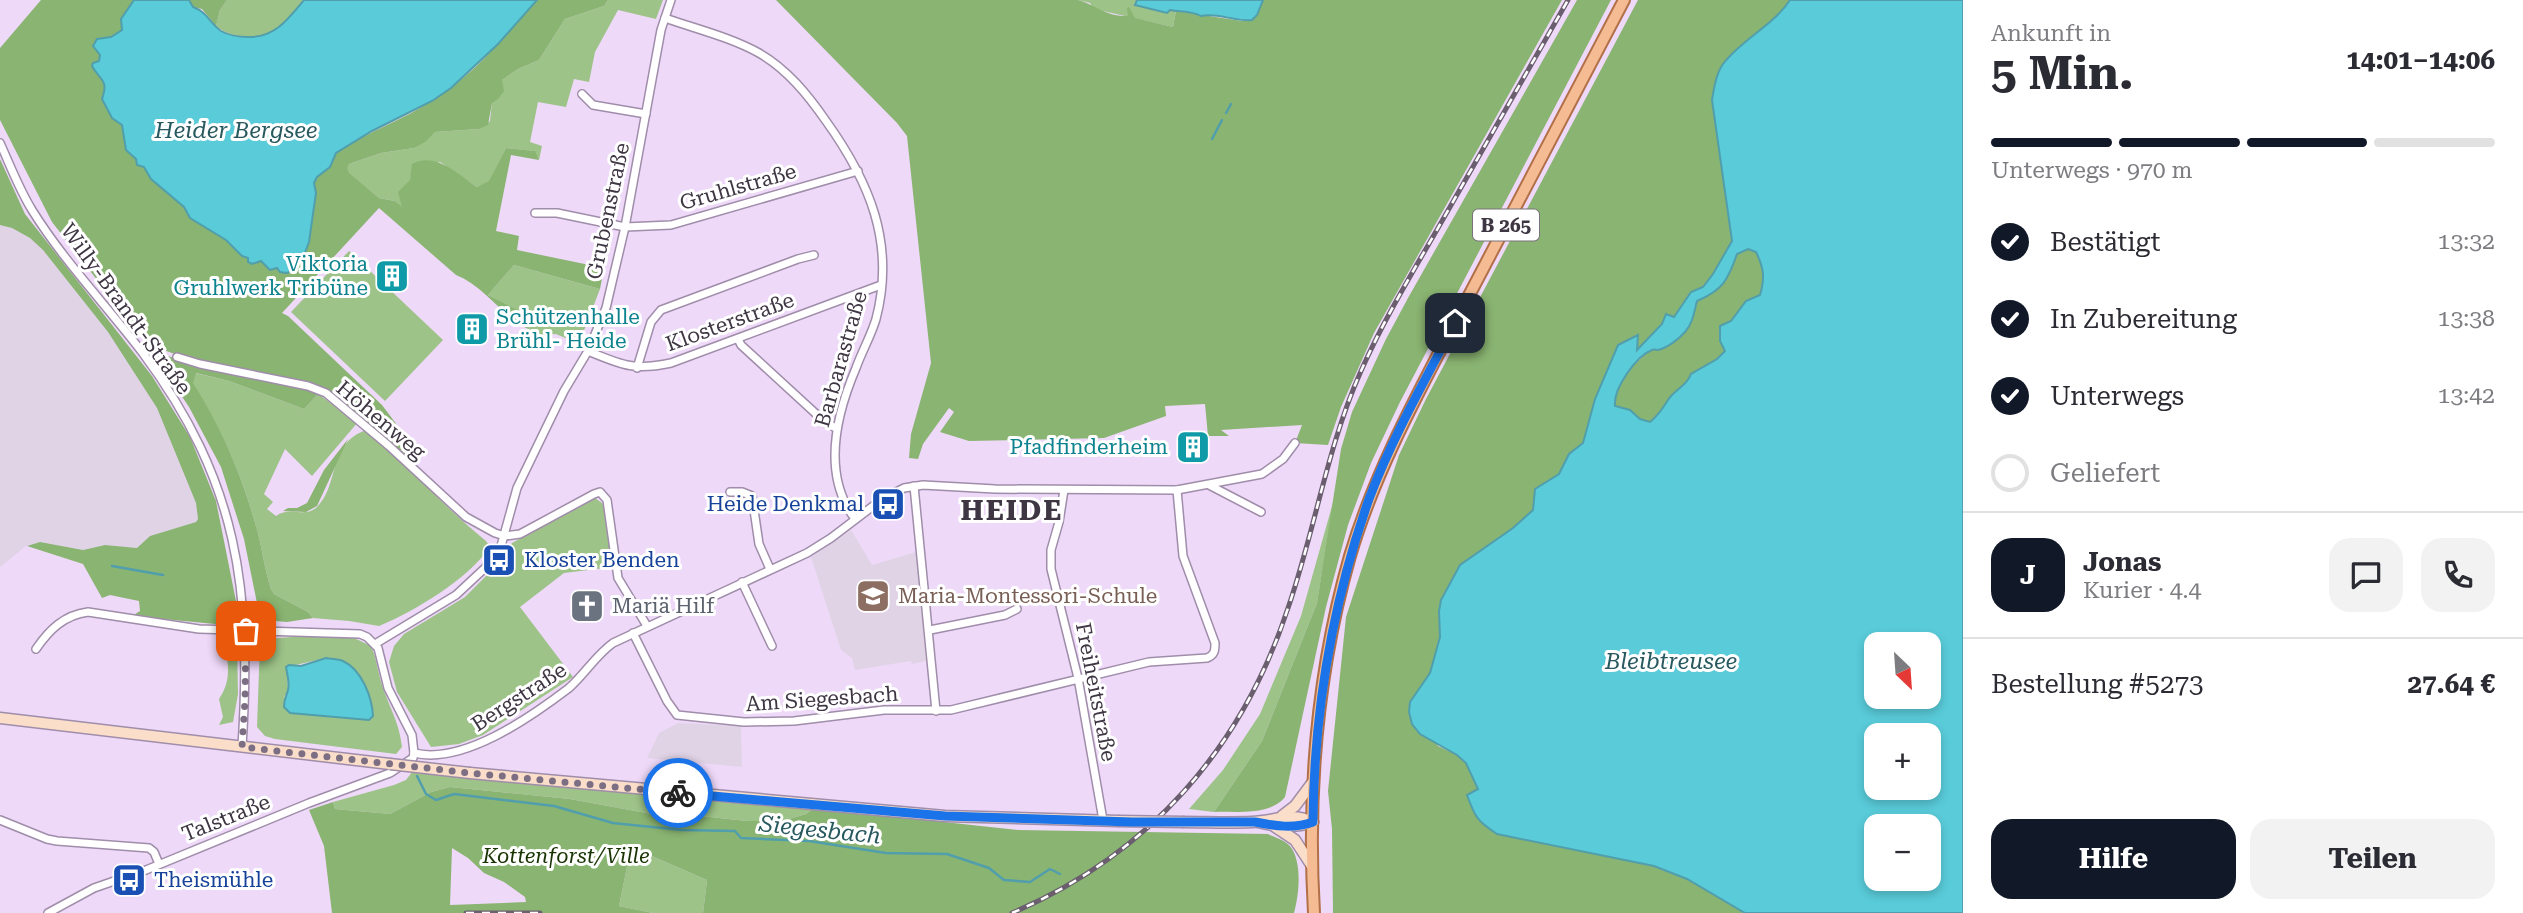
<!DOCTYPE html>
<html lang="de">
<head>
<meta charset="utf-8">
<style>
	:root { --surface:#fff; --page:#f2f2f3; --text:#2b2b33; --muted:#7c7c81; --line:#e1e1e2; --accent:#111827 }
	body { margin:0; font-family:"Roboto Serif",serif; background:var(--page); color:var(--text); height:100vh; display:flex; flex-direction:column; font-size:26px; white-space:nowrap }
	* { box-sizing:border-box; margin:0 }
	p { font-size:23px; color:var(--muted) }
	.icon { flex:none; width:38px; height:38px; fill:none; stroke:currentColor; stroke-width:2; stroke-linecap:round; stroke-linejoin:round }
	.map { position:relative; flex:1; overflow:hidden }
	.details { display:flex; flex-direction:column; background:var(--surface); width:560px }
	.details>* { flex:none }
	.needle { width:46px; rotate:155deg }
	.tools { position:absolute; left:1864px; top:632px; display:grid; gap:14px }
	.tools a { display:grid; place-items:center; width:77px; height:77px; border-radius:14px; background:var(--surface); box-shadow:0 4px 10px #0003; font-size:35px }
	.pin { position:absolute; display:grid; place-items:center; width:60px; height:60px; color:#fff; margin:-30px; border-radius:14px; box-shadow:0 4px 10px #0006 }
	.courier { position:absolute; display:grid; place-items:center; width:70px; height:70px; margin:-35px; border:5px solid #1a73e8; border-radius:50%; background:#fff; color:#222; box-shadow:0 2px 9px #0007 }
	.headline em { font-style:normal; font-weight:700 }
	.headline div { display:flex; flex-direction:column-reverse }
	.headline { display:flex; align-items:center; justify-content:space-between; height:119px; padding:0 28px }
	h1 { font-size:46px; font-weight:700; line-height:52px }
	.bar { display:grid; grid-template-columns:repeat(4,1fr); gap:10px 7px; align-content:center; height:84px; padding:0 28px }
	.bar i { height:9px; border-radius:5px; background:var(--line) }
	.bar .current { background:var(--accent) }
	.bar p { grid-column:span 4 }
	.line { display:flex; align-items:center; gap:18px; padding:0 28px; border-top:2px solid var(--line) }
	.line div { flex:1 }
	.round { display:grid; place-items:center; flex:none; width:74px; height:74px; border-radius:21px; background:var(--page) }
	ol { padding:0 28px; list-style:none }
	li { display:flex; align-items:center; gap:21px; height:77px }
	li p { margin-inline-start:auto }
	li .icon { padding:7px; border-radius:50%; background:var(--accent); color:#fff; stroke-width:4 }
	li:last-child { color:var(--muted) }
	li i { width:38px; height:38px; border:4px solid var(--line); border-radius:50% }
	.button { display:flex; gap:14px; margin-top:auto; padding:14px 28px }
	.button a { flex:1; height:80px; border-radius:21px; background:var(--accent); color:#fff; font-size:28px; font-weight:700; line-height:80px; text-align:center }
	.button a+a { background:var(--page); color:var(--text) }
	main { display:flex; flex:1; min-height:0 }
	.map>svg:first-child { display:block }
	.education { fill:#e1d3e6 }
	.green { fill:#9dc388; fill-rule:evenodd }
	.forest { fill:#8ab471; fill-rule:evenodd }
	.water { fill:#59cbd9; stroke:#519eac; stroke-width:2; fill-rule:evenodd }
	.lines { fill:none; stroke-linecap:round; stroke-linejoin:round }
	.stream { stroke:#519eac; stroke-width:2.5 }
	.street-casing { stroke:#a08daa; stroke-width:10 }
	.secondary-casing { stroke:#a08daa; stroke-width:13 }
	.primary-casing { stroke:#b17048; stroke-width:14 }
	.street { stroke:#fff; stroke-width:7 }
	.secondary { stroke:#fadec9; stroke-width:10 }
	.primary { stroke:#f5bc93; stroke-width:10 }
	.rail-casing { stroke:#6a5e6f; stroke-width:5 }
	.rail { stroke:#fff; stroke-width:2.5; stroke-dasharray:8; stroke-linecap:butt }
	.secondary-bridge-casing { stroke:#a08daa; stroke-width:13; stroke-linecap:butt }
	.secondary-bridge { stroke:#fadec9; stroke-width:10 }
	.done { stroke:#7c6f83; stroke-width:7; stroke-dasharray:0 12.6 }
	.route { stroke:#1a73e8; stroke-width:9 }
	.labels { text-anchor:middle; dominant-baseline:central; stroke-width:6; stroke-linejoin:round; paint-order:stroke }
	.shield { fill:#fff; stroke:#79727b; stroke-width:2 }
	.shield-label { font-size:19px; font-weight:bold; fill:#3f3643 }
	.street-label { font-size:21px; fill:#3f3643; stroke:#fff }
	.culture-label { font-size:21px; fill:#0d838f; stroke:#fff; text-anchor:end }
	.transit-label { font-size:21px; fill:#164399; stroke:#fff; text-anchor:start }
	.education-label { font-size:21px; fill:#785e54; stroke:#fff; text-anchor:start }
	.worship-label { font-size:21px; fill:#5b616d; stroke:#fff; text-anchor:start }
	.park-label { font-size:21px; font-style:italic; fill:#193403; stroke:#fff }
	.water-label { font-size:23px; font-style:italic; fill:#28595f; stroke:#fff }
	.district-label { font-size:28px; font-weight:bold; letter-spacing:2px; fill:#3f3643; stroke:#fff }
</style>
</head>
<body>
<main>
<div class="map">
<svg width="1963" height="913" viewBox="0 0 1963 913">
	<rect width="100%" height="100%" fill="#eed9f9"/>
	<!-- education -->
	<g class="education">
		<polygon points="0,225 12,228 30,238 43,250 108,332 157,408 196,503 198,519 196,522 150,536 137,548 105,545 83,550 40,542 26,546 0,567"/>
		<polygon points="851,530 872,565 916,552 926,661 912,664 911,661 855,670 852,658 841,650 811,557"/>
		<polygon points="678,723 741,726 742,767 647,758 659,733"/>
	</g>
	<!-- green -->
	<g class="green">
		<path d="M227,0H304C287,21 276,38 247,37C235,36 226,34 216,26L220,10Z"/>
		<polygon points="608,0 663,0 656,19 618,10 595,52 589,82 574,79 566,107 538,102 530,142 542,146 539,160 534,151 506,148 489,182 477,187 440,162 413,168 403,209 395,201 379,198 348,173 346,168 349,164 381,153 414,148 435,132 479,129 490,121 492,102 502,80 518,69 539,60 565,19 604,6"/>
		<polygon points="1078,0 1137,0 1136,5 1176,11 1173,27 1094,9 1090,3"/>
		<polygon points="349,251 443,340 385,401 291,312"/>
		<polygon points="514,265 600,289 580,341 577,343 556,334 540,335 528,329 522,313 488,295"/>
		<path d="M195,373L229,381L304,409L318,394L358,422L312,476L285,449L264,494L273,502L267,509L276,516C291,505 304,519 317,507C340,484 327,444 366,430C408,465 444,507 486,541L490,547C467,580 415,611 379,626L349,621L313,618L308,612L274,594L271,589C264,568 262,546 256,526C241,474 222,428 192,383Z"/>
		<polygon points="595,498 602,503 605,509 613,567 564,573 520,607 573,677 483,735 459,744 431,747 397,692 389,662 394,646 404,634 465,597 490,572 512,543"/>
		<polygon points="1334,499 1317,603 1262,741 1214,812 1189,809 1223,770 1260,714 1301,616"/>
		<path d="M222,634L230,636L237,643L238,694L233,722L219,725L223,717L219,699C234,677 227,658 222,634Z"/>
		<path d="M304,636L352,637L371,646C377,659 378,674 383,688C391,711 399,722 402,747L396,754L275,739L265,736L257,727L260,643L266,639ZM326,658L283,698L288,691L287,667Z"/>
		<polygon points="416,767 814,808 806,814 782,821 747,821 700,816 657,815 570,799 450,787 431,792 390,814 335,809 333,802 394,785 406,780"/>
		<polygon points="631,847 707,880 703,913 653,913 619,906"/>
	</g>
	<!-- forest -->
	<g class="forest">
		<path d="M41,0H134L121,19L122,30L111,37L102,39L96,50L100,55L95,72C106,79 106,87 102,99L122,125L126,150L136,159L137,165L144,167L151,179L184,207L190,218L226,240L242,256L248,258L252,264L261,261L270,269L277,268L309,242L316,193L314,183L317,177L330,167L332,158L342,148C372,131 404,119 433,100C474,75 505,36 537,0H608L604,6L565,19L539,60L518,69L502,80L504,91L498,99L492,103L488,125L479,129L435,132L425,142L414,148L381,153L349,164L347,168L349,173L379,198L395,201L402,207L398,192L410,180L412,164C435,151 458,174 477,187L489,181L506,148L535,151L539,160L511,155L496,231L519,236L517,250L604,268L600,289L514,265L488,295L523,313L528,329C501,315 484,286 456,275L379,208L282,313L288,316L382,405L418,453L413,466L331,392L311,383L186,358L147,344L52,222L0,120V48Z"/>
		<polygon points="189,0 227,0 220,10 216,26 202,9 193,7"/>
		<path d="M776,0H1078C1096,5 1106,17 1128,16L1127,8L1129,7L1135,18L1173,27L1176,11L1242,21L1257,15L1263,0H1562L1374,333L1341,407L1328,445L1295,443L1302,425L1221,430L1229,436H1208L1205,404L1165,406L1166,416L1104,438L969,441L940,432L954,412L949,408L923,444L918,459L909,458L911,434L931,363L907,136L897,123Z"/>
		<path d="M1577,0H1611L1400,402L1371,463L1348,525L1326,607L1285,797C1270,816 1236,811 1214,812L1262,741L1317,603L1341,449L1352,412L1386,339L1408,298Z"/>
		<polygon points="1638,0 1790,0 1782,12 1747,41 1712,100 1732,241 1714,274 1703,287 1691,292 1674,317 1666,314 1662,324 1636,351 1638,335 1608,374 1595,399 1583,443 1569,454 1559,474 1535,489 1533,510 1513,528 1460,565 1441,600 1439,611 1440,637 1430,673 1410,702 1438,746 1457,755 1466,763 1497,834 1654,866 1687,879 1745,913 1333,913 1332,829 1328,791 1346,617 1399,455 1426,399"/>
		<polygon points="0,159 25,214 152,376 190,437 216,501 239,616 225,625 132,616 140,611 139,601 110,595 102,598 83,564 27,546 40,542 83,550 105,545 137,548 150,536 196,522 198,519 196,503 157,408 108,332 43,250 30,238 12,228 0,225"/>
		<path d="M1748,249L1756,252C1764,268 1765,278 1760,295C1738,305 1731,321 1720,341L1725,350L1717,359L1691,374C1687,386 1675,389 1668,400C1662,409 1659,415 1650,423L1640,419L1630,410L1615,406C1611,371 1668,338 1693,319L1697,301C1718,293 1730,275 1737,254Z"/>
		<path d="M155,352L223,373L301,388L318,394L304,409L229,381L196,373L193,383C222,428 241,474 256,526C262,546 264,568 271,589L274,594L308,612L313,618L287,622L264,620L258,608L244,539L221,467L189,407L153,353Z"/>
		<polygon points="348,439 317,506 306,512 283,511 288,508 297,508 307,503 324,470"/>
		<path d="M450,787L570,799L657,815L700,816L747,821H782L806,814L814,808L1018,830L1268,834C1274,837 1284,840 1289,845C1303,860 1299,895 1294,913H703L707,880L631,847L619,906L653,913H332L324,846L309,810L333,802L335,809L390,814L431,792ZM452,848L468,858L484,873L504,882L525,897L526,902L450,905Z"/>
	</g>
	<!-- water -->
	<g class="water">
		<path d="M134,0H189L193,7C209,13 208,22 221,31C230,36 238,37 248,37C275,38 288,19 304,0H537L498,44L451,88L432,101L372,131L336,153L330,167L317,177L314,183L316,193L309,242L304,255L293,270L287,273L280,272L277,268L270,270L261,261L252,264L248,262V258L242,256L226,240L190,218L184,207L151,179L144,167L137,165L136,159L126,150L122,125L112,118L102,99C109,79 100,81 92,66L93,63L99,61L100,55L93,46L97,39L111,37L122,30L121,19Z"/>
		<path d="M1137,0H1263L1257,15L1252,20C1235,22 1217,12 1201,16C1192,11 1180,12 1170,10L1167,13L1135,5Z"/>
		<path d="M1790,0H1963V913H1745L1687,879L1654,866L1497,834C1477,821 1475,817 1467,795L1478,789L1466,763L1457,755L1420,734L1412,724L1409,712L1410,702L1430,673L1440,637L1439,611L1441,600L1460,565L1513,528L1533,510L1535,489L1559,474L1569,454L1583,443L1595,399L1618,345L1638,335L1637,350L1662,324L1666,314L1674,317L1691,292L1703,287L1713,274L1732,241L1712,100C1714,88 1716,74 1723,64C1742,39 1773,26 1790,0ZM1748,249L1756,252C1764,268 1765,278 1760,295L1746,301L1731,321L1720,326V341L1725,351L1717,359L1691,374C1687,386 1675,389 1668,400C1662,409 1659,415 1650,422L1640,419L1630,410L1615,406C1613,389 1636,356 1652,350C1654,349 1656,350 1658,350C1667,348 1679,339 1685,332C1693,323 1694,312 1697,301C1723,290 1728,280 1737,254ZM1928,644V696H1876V644ZM1928,735V788H1876V735ZM1928,826V878H1876V826Z"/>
		<path d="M326,658C331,659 338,659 343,661C362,670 372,697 373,716L369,720L290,713L284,707C284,699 286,697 288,690C290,683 287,674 286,667L289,665L301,666Z"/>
	</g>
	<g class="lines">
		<!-- stream -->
		<g class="stream">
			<polyline points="1226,113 1231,104"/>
			<polyline points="1212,139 1222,120"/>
			<polyline points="112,566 163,575"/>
			<polyline points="417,776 426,794 436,800 454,794 554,806 613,823 681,830 735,831 741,838 809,841 886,853 947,854 989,868 1004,880 1030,882 1050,869 1060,874"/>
		</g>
		<!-- street casing -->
		<g class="street-casing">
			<g id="street">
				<path d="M665,18C696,29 730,37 759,53C787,69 808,95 826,121C869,181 896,243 876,319C871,336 862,351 856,368C836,415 821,474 855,519"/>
				<polyline points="582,94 593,105 646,114"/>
				<path d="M0,143C10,165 19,189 32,210C63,260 106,305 142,352C239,482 252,590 242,747"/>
				<polyline points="535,213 557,213 625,227 671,225 858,171"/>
				<polyline points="738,339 741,345 826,423 836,428"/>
				<path d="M588,351C622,365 634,371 671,363L881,285"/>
				<polyline points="177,357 200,364 308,386 326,393 389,446 466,517 495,533 505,536 520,534 594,494 600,492 607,500 618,578 647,626"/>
				<polyline points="637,368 651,322 661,310 798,259 814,255"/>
				<polyline points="1209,485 1261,512"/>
				<polyline points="914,486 936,711"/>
				<polyline points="1064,490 1059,522 1051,550 1051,569 1078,678 1103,820"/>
				<polyline points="730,492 742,492 752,496 759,544 770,569"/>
				<polyline points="742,582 772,646"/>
				<polyline points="930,630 1005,615 1017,609"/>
				<path d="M633,633L667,701L677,715L744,722L794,721L884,710H951L1149,662L1207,658C1215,655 1215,650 1215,643L1183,556L1177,490"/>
				<polyline points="375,644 456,595 485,568 501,546 517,488 564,391 588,351 606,308 625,227 661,30 671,0"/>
				<path d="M36,649C49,630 64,615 88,612L199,629L360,634L367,637L378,648L388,688L412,735L414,753"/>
				<path d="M414,753C463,765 531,717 569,688C585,674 596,655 613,643L807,553L831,538L881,500L904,488L923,485L995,489L1177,490L1262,474L1283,459L1295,443"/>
				<polyline points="0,820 47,839 57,841 149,848 154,852 159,864"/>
				<polyline points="48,913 94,888 146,870 309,803 390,773 413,758 414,753"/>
			</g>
		</g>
		<!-- secondary casing -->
		<g class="secondary-casing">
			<g id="secondary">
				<polyline points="0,718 390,764"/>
				<polyline points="470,773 945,816 1118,821"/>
				<polyline points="1282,816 1295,806 1313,782"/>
				<path d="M1184,822C1207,822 1229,823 1252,822C1274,821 1291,812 1313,822"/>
				<path d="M1258,822C1277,827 1295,828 1313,822"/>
				<polyline points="1274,826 1295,840 1312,866"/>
			</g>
		</g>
		<!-- primary casing -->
		<g class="primary-casing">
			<path id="primary" d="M1314,913C1307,793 1317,672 1350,556C1376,468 1422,386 1464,305C1518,204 1571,102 1624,0"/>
		</g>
		<!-- street -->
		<use href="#street" class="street"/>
		<!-- secondary -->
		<use href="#secondary" class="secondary"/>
		<!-- primary -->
		<use href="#primary" class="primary"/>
		<!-- rail casing -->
		<g class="rail-casing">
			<g id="rail">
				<polyline points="466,913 540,913"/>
				<path d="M1012,913C1148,855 1242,749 1288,608C1315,530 1327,447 1361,371C1384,319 1414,270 1442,221C1484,147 1526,74 1568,0"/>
			</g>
		</g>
		<!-- rail -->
		<use href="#rail" class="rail"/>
		<!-- secondary-bridge casing -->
		<g class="secondary-bridge-casing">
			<g id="secondary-bridge">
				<polyline points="390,764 470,773"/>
				<polyline points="1118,821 1184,822"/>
			</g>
		</g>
		<!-- secondary-bridge -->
		<use href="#secondary-bridge" class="secondary-bridge"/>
	</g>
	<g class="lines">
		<!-- done -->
		<polyline class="done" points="246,631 245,700 242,747 470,773 678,793"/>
		<!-- route -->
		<path class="route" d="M678,793L945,816L1132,822H1255C1275,826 1294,829 1313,822C1314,711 1332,604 1369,499C1392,438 1425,380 1455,323"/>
	</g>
	<!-- icons -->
	<defs>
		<g id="building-square" transform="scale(1.75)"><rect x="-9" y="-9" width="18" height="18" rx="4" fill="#0f9aa8" stroke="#fff"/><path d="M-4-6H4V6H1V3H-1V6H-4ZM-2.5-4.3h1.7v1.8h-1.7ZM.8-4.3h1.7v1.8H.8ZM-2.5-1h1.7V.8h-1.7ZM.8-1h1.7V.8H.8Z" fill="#fff"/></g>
		<g id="bus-square" transform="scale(1.75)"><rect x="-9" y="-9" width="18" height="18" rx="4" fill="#1a4fb4" stroke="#fff"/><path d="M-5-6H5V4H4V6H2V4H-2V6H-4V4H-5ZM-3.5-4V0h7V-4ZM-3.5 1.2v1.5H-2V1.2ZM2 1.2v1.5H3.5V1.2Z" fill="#fff"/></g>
		<g id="school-square" transform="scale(1.75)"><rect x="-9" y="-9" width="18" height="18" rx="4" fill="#8d6e63" stroke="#fff"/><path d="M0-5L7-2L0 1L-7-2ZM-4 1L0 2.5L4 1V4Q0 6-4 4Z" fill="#fff"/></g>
		<g id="church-square" transform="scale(1.75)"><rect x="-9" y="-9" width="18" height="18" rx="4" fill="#6b7280" stroke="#fff"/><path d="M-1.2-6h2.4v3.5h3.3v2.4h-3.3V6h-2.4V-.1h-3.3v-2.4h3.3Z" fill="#fff"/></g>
	</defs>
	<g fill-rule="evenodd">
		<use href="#building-square" x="392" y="276"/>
		<use href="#building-square" x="472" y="329"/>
		<use href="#building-square" x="1193" y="447"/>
		<use href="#bus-square" x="888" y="504"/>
		<use href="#bus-square" x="499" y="560"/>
		<use href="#school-square" x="873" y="596"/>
		<use href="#church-square" x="587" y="606"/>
		<use href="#bus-square" x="129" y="880"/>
	</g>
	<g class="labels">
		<!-- shield labels -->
		<rect class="shield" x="1473" y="209.5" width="66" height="31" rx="5"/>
		<g class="shield-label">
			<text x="1506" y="225">B 265</text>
		</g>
		<!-- street labels -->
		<g class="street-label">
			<text transform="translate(738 187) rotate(-16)">Gruhlstraße</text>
			<text transform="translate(608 211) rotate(-78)">Grubenstraße</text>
			<text transform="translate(126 309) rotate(54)">Willy-Brandt-Straße</text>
			<text transform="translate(730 322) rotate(-20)">Klosterstraße</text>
			<text transform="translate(841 359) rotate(-74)">Barbarastraße</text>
			<text transform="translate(381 420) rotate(40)">Höhenweg</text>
			<text transform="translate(1096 692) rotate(79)">Freiheitstraße</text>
			<text transform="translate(519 697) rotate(-33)">Bergstraße</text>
			<text transform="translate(822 699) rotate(-4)">Am Siegesbach</text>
			<text transform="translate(226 818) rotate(-22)">Talstraße</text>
		</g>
		<!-- culture labels -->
		<g class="culture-label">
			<text x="368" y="264">Viktoria<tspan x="368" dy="24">Gruhlwerk Tribüne</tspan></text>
			<text x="496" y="317" text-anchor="start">Schützenhalle<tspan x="496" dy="24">Brühl- Heide</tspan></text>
			<text x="1168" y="447">Pfadfinderheim</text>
		</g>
		<!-- transit labels -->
		<g class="transit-label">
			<text x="864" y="504" text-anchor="end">Heide Denkmal</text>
			<text x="524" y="560">Kloster Benden</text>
			<text x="154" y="880">Theismühle</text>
		</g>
		<!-- education labels -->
		<g class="education-label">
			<text x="898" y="596">Maria-Montessori-Schule</text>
		</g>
		<!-- worship labels -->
		<g class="worship-label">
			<text x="612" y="606">Mariä Hilf</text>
		</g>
		<!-- park labels -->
		<g class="park-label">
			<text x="566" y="856">Kottenforst/Ville</text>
		</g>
		<!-- water labels -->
		<g class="water-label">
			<text x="236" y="130">Heider Bergsee</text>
			<text x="1671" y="661">Bleibtreusee</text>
			<text transform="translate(820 830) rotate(6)">Siegesbach</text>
		</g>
		<!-- district labels -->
		<g class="district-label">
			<text x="1012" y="510">HEIDE</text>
		</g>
	</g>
</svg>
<div class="tools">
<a><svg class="needle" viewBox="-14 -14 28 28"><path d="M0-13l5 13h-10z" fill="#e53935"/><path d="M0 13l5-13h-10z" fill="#7c7c81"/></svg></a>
<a>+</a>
<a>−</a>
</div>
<div class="pin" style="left:246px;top:631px;background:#ea580c"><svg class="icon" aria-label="bag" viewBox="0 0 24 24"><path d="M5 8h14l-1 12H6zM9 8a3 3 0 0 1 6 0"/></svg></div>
<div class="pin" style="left:1455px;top:323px;background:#1f2937"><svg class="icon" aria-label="home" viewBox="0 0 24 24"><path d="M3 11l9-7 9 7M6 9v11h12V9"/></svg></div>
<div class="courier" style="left:678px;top:793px"><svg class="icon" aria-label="bike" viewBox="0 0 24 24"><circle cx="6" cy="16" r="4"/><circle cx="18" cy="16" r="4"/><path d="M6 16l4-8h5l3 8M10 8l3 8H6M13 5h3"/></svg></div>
</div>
<section class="details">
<div class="headline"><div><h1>5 Min.</h1><p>Ankunft in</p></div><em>14:01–14:06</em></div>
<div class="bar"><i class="current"></i><i class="current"></i><i class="current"></i><i></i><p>Unterwegs · 970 m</p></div>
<ol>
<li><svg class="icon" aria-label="check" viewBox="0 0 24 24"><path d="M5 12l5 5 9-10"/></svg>Bestätigt<p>13:32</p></li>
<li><svg class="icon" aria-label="check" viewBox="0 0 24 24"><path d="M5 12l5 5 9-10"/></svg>In Zubereitung<p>13:38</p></li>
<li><svg class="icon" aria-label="check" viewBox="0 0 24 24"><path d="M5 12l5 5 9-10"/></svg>Unterwegs<p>13:42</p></li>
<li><i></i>Geliefert</li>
</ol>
<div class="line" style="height:126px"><b class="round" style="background:var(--accent);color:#fff">J</b><div><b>Jonas</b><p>Kurier · 4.4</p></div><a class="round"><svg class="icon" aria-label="chat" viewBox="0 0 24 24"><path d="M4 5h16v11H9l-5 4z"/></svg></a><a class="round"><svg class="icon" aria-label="phone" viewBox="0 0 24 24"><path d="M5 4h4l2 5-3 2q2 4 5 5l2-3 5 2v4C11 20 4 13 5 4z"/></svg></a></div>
<div class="line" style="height:91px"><div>Bestellung #5273</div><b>27.64 €</b></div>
<div class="button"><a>Hilfe</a><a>Teilen</a></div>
</section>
</main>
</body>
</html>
